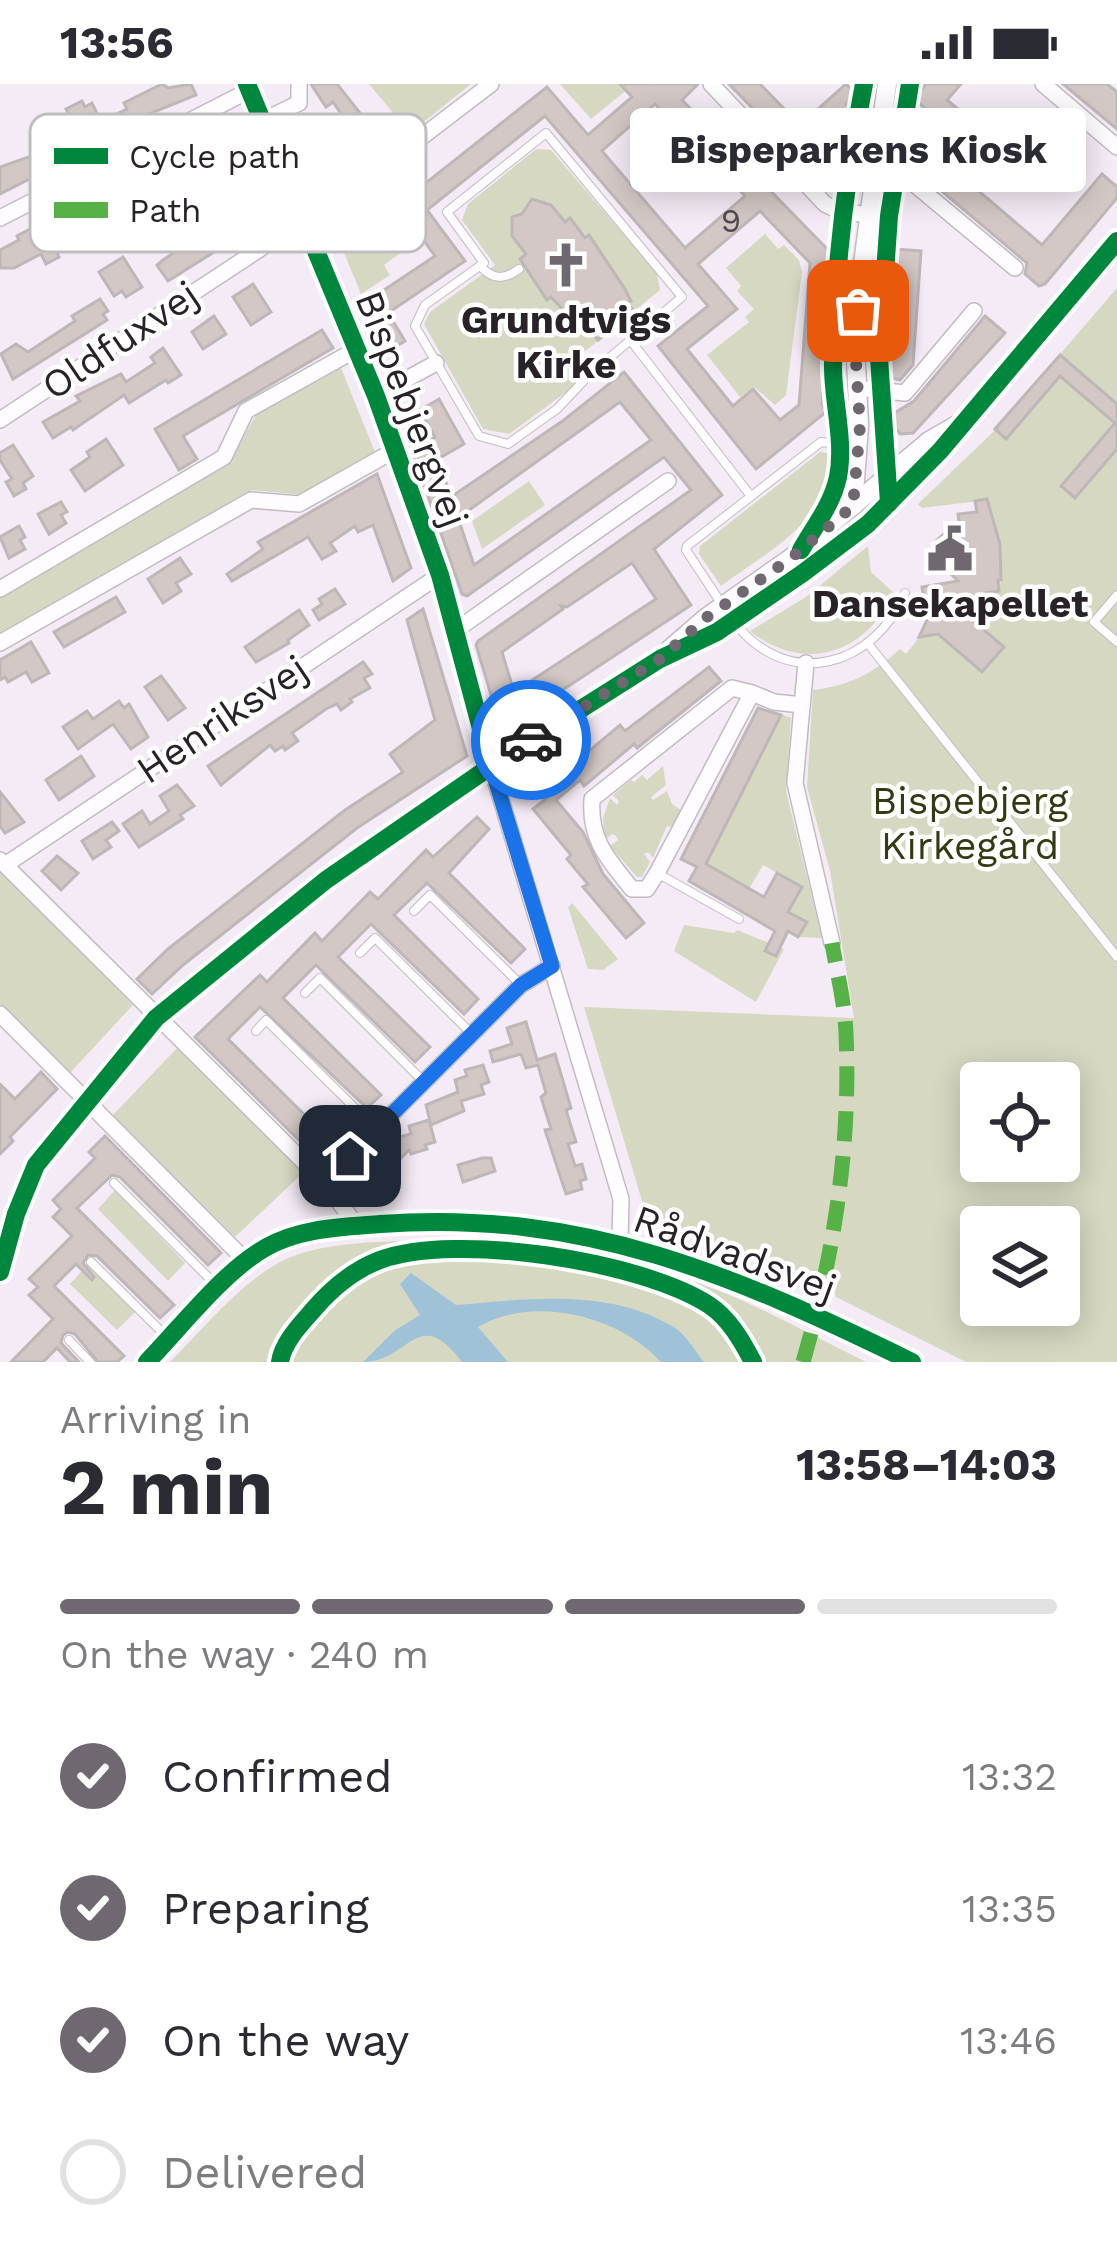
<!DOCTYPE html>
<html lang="en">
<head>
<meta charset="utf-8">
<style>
	:root { --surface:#fff; --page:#f7f7f7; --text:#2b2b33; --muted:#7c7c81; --line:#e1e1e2; --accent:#706871 }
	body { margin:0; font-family:"Work Sans",sans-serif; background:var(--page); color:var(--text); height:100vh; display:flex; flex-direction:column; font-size:45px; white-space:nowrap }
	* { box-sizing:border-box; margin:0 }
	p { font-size:39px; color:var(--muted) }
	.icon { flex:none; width:66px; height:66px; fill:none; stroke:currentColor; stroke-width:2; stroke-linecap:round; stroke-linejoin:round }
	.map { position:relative; height:1278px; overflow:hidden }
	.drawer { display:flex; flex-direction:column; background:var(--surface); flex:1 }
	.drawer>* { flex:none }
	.tools { position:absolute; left:960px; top:978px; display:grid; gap:24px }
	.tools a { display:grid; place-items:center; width:120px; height:120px; border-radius:12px; background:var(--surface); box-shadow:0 6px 30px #0003; font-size:60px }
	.pin { position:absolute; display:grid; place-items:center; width:102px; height:102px; color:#fff; margin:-51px; border-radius:24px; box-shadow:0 6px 18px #0006 }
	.courier { position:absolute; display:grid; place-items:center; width:120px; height:120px; margin:-60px; border:9px solid #1a73e8; border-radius:50%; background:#fff; color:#222; box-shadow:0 3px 15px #0007 }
	.bubble { position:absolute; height:84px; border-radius:12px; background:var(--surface); box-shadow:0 6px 30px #0003; font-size:39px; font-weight:700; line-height:84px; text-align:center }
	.overview em { font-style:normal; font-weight:700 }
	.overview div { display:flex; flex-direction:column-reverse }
	.overview { display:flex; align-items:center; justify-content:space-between; height:204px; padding:0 60px }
	h1 { font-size:78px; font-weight:700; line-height:90px }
	.bar { display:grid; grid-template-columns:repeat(4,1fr); gap:18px 12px; align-content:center; height:144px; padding:0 60px }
	.bar i { height:15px; border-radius:9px; background:var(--line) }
	.bar .on { background:var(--accent) }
	.bar p { grid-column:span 4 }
	ol { padding:0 60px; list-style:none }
	li { display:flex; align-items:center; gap:36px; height:132px }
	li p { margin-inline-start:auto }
	li .icon { padding:12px; border-radius:50%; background:var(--accent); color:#fff; stroke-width:4 }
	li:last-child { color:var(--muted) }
	li i { width:66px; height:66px; border:6px solid var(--line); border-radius:50% }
	.status { display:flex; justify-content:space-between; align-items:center; height:84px; padding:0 60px; background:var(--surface); direction:ltr }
	.status svg { height:33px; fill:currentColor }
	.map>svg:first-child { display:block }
	.green { fill:#d7d8c2; fill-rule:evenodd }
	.water { fill:#9fc2d9 }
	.building { fill:#d3c8c5; stroke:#beb7b8; stroke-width:3; fill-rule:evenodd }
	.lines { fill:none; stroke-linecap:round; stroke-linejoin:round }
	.service-casing { stroke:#c3bbc3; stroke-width:10 }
	.minor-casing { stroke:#c3bbc3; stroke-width:18 }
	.tertiary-casing { stroke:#c3bbc3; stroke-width:21 }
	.service { stroke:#fefcfe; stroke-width:8 }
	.minor { stroke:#fefcfe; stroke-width:15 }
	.tertiary { stroke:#fefcfe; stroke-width:18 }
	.quiet { stroke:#56b146; stroke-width:15; stroke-dasharray:30 15; stroke-linecap:butt }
	.cycleway-casing { stroke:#fff; stroke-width:26 }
	.cycleway { stroke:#00873e; stroke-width:18 }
	.done { stroke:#706871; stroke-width:12; stroke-dasharray:0 21.6 }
	.route { stroke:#1a73e8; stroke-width:15 }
	.labels { text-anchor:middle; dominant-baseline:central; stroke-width:9; stroke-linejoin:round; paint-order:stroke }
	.number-label { font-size:33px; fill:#544c50 }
	.poi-label { font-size:39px; font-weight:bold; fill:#292229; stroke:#fff }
	.street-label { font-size:39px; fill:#292229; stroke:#fff }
	.park-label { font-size:39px; fill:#343a12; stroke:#fff }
	.key { fill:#fff; stroke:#bfbdbf; stroke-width:3 }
	.key-label { font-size:33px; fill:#292229 }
</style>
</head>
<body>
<div class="status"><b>13:56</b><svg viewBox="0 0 49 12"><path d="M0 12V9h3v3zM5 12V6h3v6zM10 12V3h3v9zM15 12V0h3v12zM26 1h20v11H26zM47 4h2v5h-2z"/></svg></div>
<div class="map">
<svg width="1117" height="1278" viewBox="0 0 1117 1278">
	<rect width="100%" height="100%" fill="#f5ebf6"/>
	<!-- green -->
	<g class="green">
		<polygon points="369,0 471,0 410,49"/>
		<polygon points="560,0 634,0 591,35"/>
		<polygon points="536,65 551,66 657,189 660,206 568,281 580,298 509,350 483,345 424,240 430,228 495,181 462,136 468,120"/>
		<polygon points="379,101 418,156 384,181 390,191 361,210 331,137"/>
		<polygon points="765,150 778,165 784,161 799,176 802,188 786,311 775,321 754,303 740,313 707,271 749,238 745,233 754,225 737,207 741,202 726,184"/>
		<path d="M1117,204V1278H966L836,1213L831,1198L648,1137L584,923L854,934L830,787L807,703L813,606C849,602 874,589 900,565L906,570L921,551L937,550L982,588L1003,564L972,532L985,509L999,507L1001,495L992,427H988L987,416L922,424L918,420L992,349ZM981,999H1059V1077H981ZM981,1143H1059V1221H981Z"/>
		<polygon points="341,284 375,368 303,411 252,406 243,410 0,553 0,510 229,378 257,329"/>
		<path d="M820,368L832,370C830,437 770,466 721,502L699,470L700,462Z"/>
		<polygon points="529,397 545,421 482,465 472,437"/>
		<path d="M868,462L871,488L893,508C868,570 803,590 750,547L806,513Z"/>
		<polygon points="781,630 791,634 786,707 822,854 798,853 806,838 788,828 801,802 763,781 749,805 706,780"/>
		<polygon points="663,682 666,701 651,713 653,716 667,707 672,720 681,726 671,743 667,742 653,774 648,768 644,770 650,778 642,793 637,793 610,762 618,756 617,753 613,750 605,755 603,734 610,714 617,721 619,717 613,711 631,696 634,698 642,691 647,696"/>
		<polygon points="0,786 133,921 69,990 0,922"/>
		<polygon points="572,819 618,875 603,886 588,885 568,823"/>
		<polygon points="684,841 734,849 737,846 784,865 756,918 674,867"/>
		<polygon points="178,963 304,1088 235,1153 112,1032"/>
		<polygon points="115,1106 185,1179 168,1197 98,1125"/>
		<path d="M436,1155C517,1160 595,1168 673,1191C740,1210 803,1247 866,1278H170C204,1244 238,1201 280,1178C325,1155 387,1159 436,1155Z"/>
		<polygon points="88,1180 135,1228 117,1246 70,1200"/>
	</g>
	<!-- water -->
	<path class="water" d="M411,1189L456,1221C527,1215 607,1204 672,1242C685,1249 695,1267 704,1278H661C620,1232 533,1210 478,1243L508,1278H462C417,1219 410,1278 363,1278L394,1247L420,1231L400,1200Z"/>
	<!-- building -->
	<g class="building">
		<polygon points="162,0 168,4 191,0 196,11 117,43 112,32 127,25 124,19"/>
		<polygon points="311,0 337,0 371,43 388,31 399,47 319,103 307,87 298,65 302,63 290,46 303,37 322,78 357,53 333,18 326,23"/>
		<path d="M620,0H698L682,16L833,171L822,321L827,327L756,385L658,262L708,222L545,32L427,126L465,177L388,229L405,257L387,268L360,222L435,172L398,121L547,3L588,51L632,13ZM655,20L745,112L685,164L602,67ZM760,127L810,179L799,321L780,336L753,305L733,322L687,265L737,225L698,180Z"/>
		<polygon points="729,0 760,0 800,41 846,0 856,10 846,20 851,25 817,58 833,76 817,91"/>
		<polygon points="926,0 961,0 947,16 974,38 941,75 1042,161 1102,90 1117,103 1117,114 1045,200 1039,202 1025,190 1027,179 905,76 939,36 914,15"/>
		<polygon points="1063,0 1107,0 1117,8 1117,45"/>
		<polygon points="82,17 85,23 92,19 102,40 78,49 66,25"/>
		<polygon points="65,50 76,71 0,110 0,83 29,73"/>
		<polygon points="213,54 222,73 186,96 191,106 172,115 162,96 125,119 131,131 55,164 59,173 46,180 41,170 14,184 0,184 0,166 19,156 17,152 134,91 136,95 171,75 174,81 199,69 199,61"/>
		<polygon points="532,115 551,121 565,138 570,134 585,154 589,151 625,205 631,217 627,219 634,227 598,256 592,248 587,251 551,213 547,216 520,175 526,170 512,152 512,133 522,130"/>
		<polygon points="232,143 238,153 168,197 157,181 163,176 205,147 209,145 215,154"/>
		<polygon points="894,165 921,167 913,281 900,296 885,292"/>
		<polygon points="123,173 142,203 126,213 122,207 114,212 99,188"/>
		<polygon points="253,200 271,228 251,241 233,213"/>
		<polygon points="100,215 108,227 103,230 107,236 13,295 1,270 16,260 28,268 75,237 72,232"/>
		<polygon points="214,232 226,250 203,265 192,248"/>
		<polygon points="985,232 1005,249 913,349 900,350 892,340 893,330 914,317"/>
		<polygon points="322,246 333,264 183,352 197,375 179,386 155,345"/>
		<polygon points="163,264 181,291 168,299 166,296 129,319 124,311 73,346 71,343 53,354 43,338 80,317 76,312 121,290 126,298 155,279 151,273"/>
		<polygon points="1060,271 1117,320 1117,365 1075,414 1061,402 1115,339 1060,292 1006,355 995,345"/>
		<path d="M624,288L722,411L654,465L691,521L508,642L499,638L476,561L478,557L691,406L664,373L467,512L462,510L412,366L435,353L420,326L439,315L464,360L438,375L451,413L564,336ZM620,318L651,356L474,481L458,434ZM632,479L656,515L514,608L502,568L563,525L561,522L567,523Z"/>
		<polygon points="106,355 123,381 85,407 71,386 90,373 87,368"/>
		<polygon points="13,361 33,392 23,399 26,405 14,412 6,398 12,395 0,376 0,369"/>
		<polygon points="377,390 411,484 393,497 373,441 358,448 355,442 330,459 336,467 322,475 308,453 232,497 227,490 263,465 258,458"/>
		<polygon points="987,415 1000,460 1001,496 998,496 999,507 985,509 971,535 1004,563 982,588 938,550 919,553 927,536 922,503 958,497 937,476 936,457 945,449 960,446 958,430 977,428 975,417"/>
		<polygon points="61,418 67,428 61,431 66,439 49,450 38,430"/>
		<polygon points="19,442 25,453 20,456 25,465 9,474 0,453"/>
		<polygon points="180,474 191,490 176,499 181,507 163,519 148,495"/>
		<polygon points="335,505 345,520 319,536 313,526 322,520 319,515"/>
		<polygon points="116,513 125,528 64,563 54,548"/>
		<polygon points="423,525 467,672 357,744 183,881 152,910 137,895 168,865 345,726 403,688 390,670 435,636 407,536"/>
		<polygon points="299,526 309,541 288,556 289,559 256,578 245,563"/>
		<polygon points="31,558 49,589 32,598 26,588 8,598 5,593 0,596 0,576"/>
		<polygon points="363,578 372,590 364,594 370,604 350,615 352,618 341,626 337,620 326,625 292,649 298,657 285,666 283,662 275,667 270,661 221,701 208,682"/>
		<polygon points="709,583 721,597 637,664 634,660 584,702 580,696 556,716 583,748 603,790 644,839 626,854 583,803 588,800 567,775 571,771 533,725 547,714 537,701 566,677 570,683 620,641 625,647"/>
		<polygon points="161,592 185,624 168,636 145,603"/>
		<polygon points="119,617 124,624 129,620 148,653 131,665 113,640 78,665 63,643 87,627 93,635"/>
		<polygon points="758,624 781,631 706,780 764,813 777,789 802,803 788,828 807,838 798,853 788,847 776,872 765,867 775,847 689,797 697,783 681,775"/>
		<polygon points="81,672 94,692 59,716 46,696"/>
		<polygon points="177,701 194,722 180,731 183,735 139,763 123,740 142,727 150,740 169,727 160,712"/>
		<polygon points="0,708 24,738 5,749 0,742"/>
		<polygon points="477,733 489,745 449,789 525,865 511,879 427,799 394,831 478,915 464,930 371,840 338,873 430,963 415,978 316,881 283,914 381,1011 367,1024 260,923 228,955 331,1057 316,1073 195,953 260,891 267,898 315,849 322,857 370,808 378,815 426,766 433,773"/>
		<polygon points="112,738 119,747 106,756 111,763 93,775 82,757"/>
		<polygon points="57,772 78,789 61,806 42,787"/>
		<polygon points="526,938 537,976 555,970 571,1024 566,1026 576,1058 568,1060 575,1082 582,1080 586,1095 580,1097 582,1105 566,1110 545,1046 551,1045 541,1013 546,1009 538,981 526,984 521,970 493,978 490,967 512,960 507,944"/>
		<polygon points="483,981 489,998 481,1001 484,1010 461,1017 464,1027 431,1041 426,1021 458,1008 455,996 467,992 465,986"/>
		<polygon points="41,988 57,1005 10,1053 13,1057 0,1070 0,1000 15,1015"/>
		<polygon points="429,1036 435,1058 425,1061 427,1065 411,1070 409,1066 375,1100 363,1089 399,1053 411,1050 409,1042"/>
		<polygon points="105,1052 221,1169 208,1181 120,1093 112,1091 77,1124 174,1221 160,1234 97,1172 88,1171 83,1179 94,1193 92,1196 76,1180 54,1202 124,1272 117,1278 98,1278 75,1250 68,1248 63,1251 61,1259 79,1278 70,1278 57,1264 43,1278 11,1278 53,1235 29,1211 38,1203 29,1195 72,1152 53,1133 61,1125 53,1116 95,1074 89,1068"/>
		<polygon points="482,1074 491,1074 495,1087 463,1098 458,1081"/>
	</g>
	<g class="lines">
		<!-- service casing -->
		<g class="service-casing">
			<g id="service">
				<polygon points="546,49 682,213 590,290 557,325 508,360 479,352 415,242 425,221 484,179 447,128"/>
				<path d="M480,182C493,196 504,196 519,185"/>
				<polyline points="631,257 750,411"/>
				<polyline points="1117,511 1094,538 1117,558"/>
				<polyline points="723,522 686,466 687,462 821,358 857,362"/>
				<path d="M735,539C788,607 874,583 905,509"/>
				<polyline points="869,561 1117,873"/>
				<polyline points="657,789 739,835"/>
				<polyline points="414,827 430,811 520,900"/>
				<polyline points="360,869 375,854 471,949"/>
				<polyline points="305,909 320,894 423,997"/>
				<polyline points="256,947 266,936 375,1044"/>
				<polyline points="114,1099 218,1203"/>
				<polyline points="91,1178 167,1253"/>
				<polyline points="69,1256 90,1278"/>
			</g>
		</g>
		<!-- minor casing -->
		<g class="minor-casing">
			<g id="minor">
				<polyline points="711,0 825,120 837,126 867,131"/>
				<polyline points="1043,0 1117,63"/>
				<polyline points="262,37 299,19 299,0"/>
				<polyline points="874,78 901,89 1015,184"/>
				<polyline points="0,134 250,6"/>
				<polyline points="856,304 905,309 974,227"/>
				<polyline points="376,312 436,279"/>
				<polyline points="0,336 372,91 491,0"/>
				<polyline points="0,505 224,373 246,327 357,265"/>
				<polyline points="456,546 668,397"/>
				<polyline points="0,559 251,416 299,420 395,366"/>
				<polyline points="806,579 795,699 832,859"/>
				<path d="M732,604L752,609L657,789L647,805H632C608,775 589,756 592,715Z"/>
				<polyline points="752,609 774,618 802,621"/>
				<polyline points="491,682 621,1115 620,1158"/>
				<polyline points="0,776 324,1098 357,1142"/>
				<polyline points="5,781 440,491"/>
				<polyline points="0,930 246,1177"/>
				<polyline points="324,1098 521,901 552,882"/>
			</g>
		</g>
		<!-- tertiary casing -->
		<g class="tertiary-casing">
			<g id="tertiary">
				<polyline points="247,0 376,312 440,491 491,682"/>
				<polyline points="853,422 859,342 856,278 860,202 887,0"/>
				<polyline points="670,565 707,533 791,474 929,357 955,342"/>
				<polyline points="0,1188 16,1130 36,1081 156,934 326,796 491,682 660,575 717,548 803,489 868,440 940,367 1117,157"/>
				<path d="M147,1278C181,1243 223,1188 265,1164C298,1144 343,1143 380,1140C583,1125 734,1191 912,1278"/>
			</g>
		</g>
		<!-- service -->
		<use href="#service" class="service"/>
		<!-- minor -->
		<use href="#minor" class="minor"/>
		<!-- tertiary -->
		<use href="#tertiary" class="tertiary"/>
		<!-- quiet -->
		<path class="quiet" d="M803,1278C834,1171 851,1062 846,950C845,920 837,889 832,859"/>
		<!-- cycleway casing -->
		<g class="cycleway-casing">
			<g id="cycleway">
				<polyline points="247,0 376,312 440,491 491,682"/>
				<polyline points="889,419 879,274 889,132 910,0"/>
				<path d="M801,466C815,441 832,421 838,393C845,358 833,318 833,283C834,189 846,92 864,0"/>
				<polyline points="0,1188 16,1130 36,1081 156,934 326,796 491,682 660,575 717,548 803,489 868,440 940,367 1117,157"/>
				<path d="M147,1278C181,1243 223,1188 265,1164C298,1144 343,1143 380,1140C583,1125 734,1191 912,1278"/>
				<path d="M280,1278C283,1258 301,1240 314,1225C332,1204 354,1186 380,1176C456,1148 641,1177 709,1221C729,1234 742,1257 753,1278"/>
			</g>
		</g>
		<!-- cycleway -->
		<use href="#cycleway" class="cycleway"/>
	</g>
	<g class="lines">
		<!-- done -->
		<polyline class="done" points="531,656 660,575 707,533 791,474 853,422 860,342 856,278 858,227"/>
		<!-- route -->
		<polyline class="route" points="350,1072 521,901 552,882 491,682 531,656"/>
	</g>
	<!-- icons -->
	<defs>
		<g id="church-bare" transform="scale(3.6)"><path d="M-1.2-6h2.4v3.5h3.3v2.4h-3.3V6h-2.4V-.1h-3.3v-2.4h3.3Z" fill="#706871" stroke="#fff" stroke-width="2.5" paint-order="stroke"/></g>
		<g id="civic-bare" transform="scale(3.6)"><path d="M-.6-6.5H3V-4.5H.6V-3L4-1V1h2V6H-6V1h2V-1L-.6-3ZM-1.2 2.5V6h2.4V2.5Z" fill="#706871" stroke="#fff" stroke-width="2.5" paint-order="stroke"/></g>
	</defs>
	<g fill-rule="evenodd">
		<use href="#church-bare" x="566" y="181"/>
		<use href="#civic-bare" x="950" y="465"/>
	</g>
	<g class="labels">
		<!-- number labels -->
		<g class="number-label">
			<text x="731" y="136">9</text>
		</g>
		<!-- poi labels -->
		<g class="poi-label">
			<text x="566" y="235">Grundtvigs<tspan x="566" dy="45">Kirke</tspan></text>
			<text x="950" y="519">Dansekapellet</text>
		</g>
		<!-- street labels -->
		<g class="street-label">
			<text transform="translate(120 256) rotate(-34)">Oldfuxvej</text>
			<text transform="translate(412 325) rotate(69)">Bispebjergvej</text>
			<text transform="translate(222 635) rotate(-34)">Henriksvej</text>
			<text transform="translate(735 1169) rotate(20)">Rådvadsvej</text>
		</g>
		<!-- park labels -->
		<g class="park-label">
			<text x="970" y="716">Bispebjerg<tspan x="970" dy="45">Kirkegård</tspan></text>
		</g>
	</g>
	<!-- legend -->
	<rect x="30" y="30" width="396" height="138" rx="18" class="key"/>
	<rect x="54" y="64" width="54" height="16" fill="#00873e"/>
	<rect x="54" y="118" width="54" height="16" fill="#56b146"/>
	<g class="key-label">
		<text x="129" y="84">Cycle path</text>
		<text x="129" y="138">Path</text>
	</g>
</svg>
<div class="tools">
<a><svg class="icon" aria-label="locate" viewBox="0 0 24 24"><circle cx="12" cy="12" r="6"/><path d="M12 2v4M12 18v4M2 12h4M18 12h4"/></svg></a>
<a><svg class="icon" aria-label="layers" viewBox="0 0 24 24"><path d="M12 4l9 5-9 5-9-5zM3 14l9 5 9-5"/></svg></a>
</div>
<div class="pin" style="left:858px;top:227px;background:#ea580c"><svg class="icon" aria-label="bag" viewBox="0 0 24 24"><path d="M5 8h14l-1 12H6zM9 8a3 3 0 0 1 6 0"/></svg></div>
<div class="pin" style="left:350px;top:1072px;background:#1f2937"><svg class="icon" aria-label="home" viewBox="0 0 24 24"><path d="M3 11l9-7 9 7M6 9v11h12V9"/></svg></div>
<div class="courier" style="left:531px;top:656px"><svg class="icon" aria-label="car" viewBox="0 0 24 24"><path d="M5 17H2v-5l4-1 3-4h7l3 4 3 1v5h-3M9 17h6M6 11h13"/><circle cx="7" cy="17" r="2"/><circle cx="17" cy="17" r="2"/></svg></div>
<div class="bubble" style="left:630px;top:24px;width:456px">Bispeparkens Kiosk</div>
</div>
<section class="drawer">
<div class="overview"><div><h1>2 min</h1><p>Arriving in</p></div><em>13:58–14:03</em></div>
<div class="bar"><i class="on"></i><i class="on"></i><i class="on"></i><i></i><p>On the way · 240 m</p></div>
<ol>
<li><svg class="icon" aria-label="check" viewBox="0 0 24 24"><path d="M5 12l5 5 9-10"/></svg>Confirmed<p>13:32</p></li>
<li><svg class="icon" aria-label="check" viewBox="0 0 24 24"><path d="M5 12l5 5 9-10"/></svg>Preparing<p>13:35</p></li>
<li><svg class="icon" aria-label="check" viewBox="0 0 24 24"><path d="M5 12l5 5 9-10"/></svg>On the way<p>13:46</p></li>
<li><i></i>Delivered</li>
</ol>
</section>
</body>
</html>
